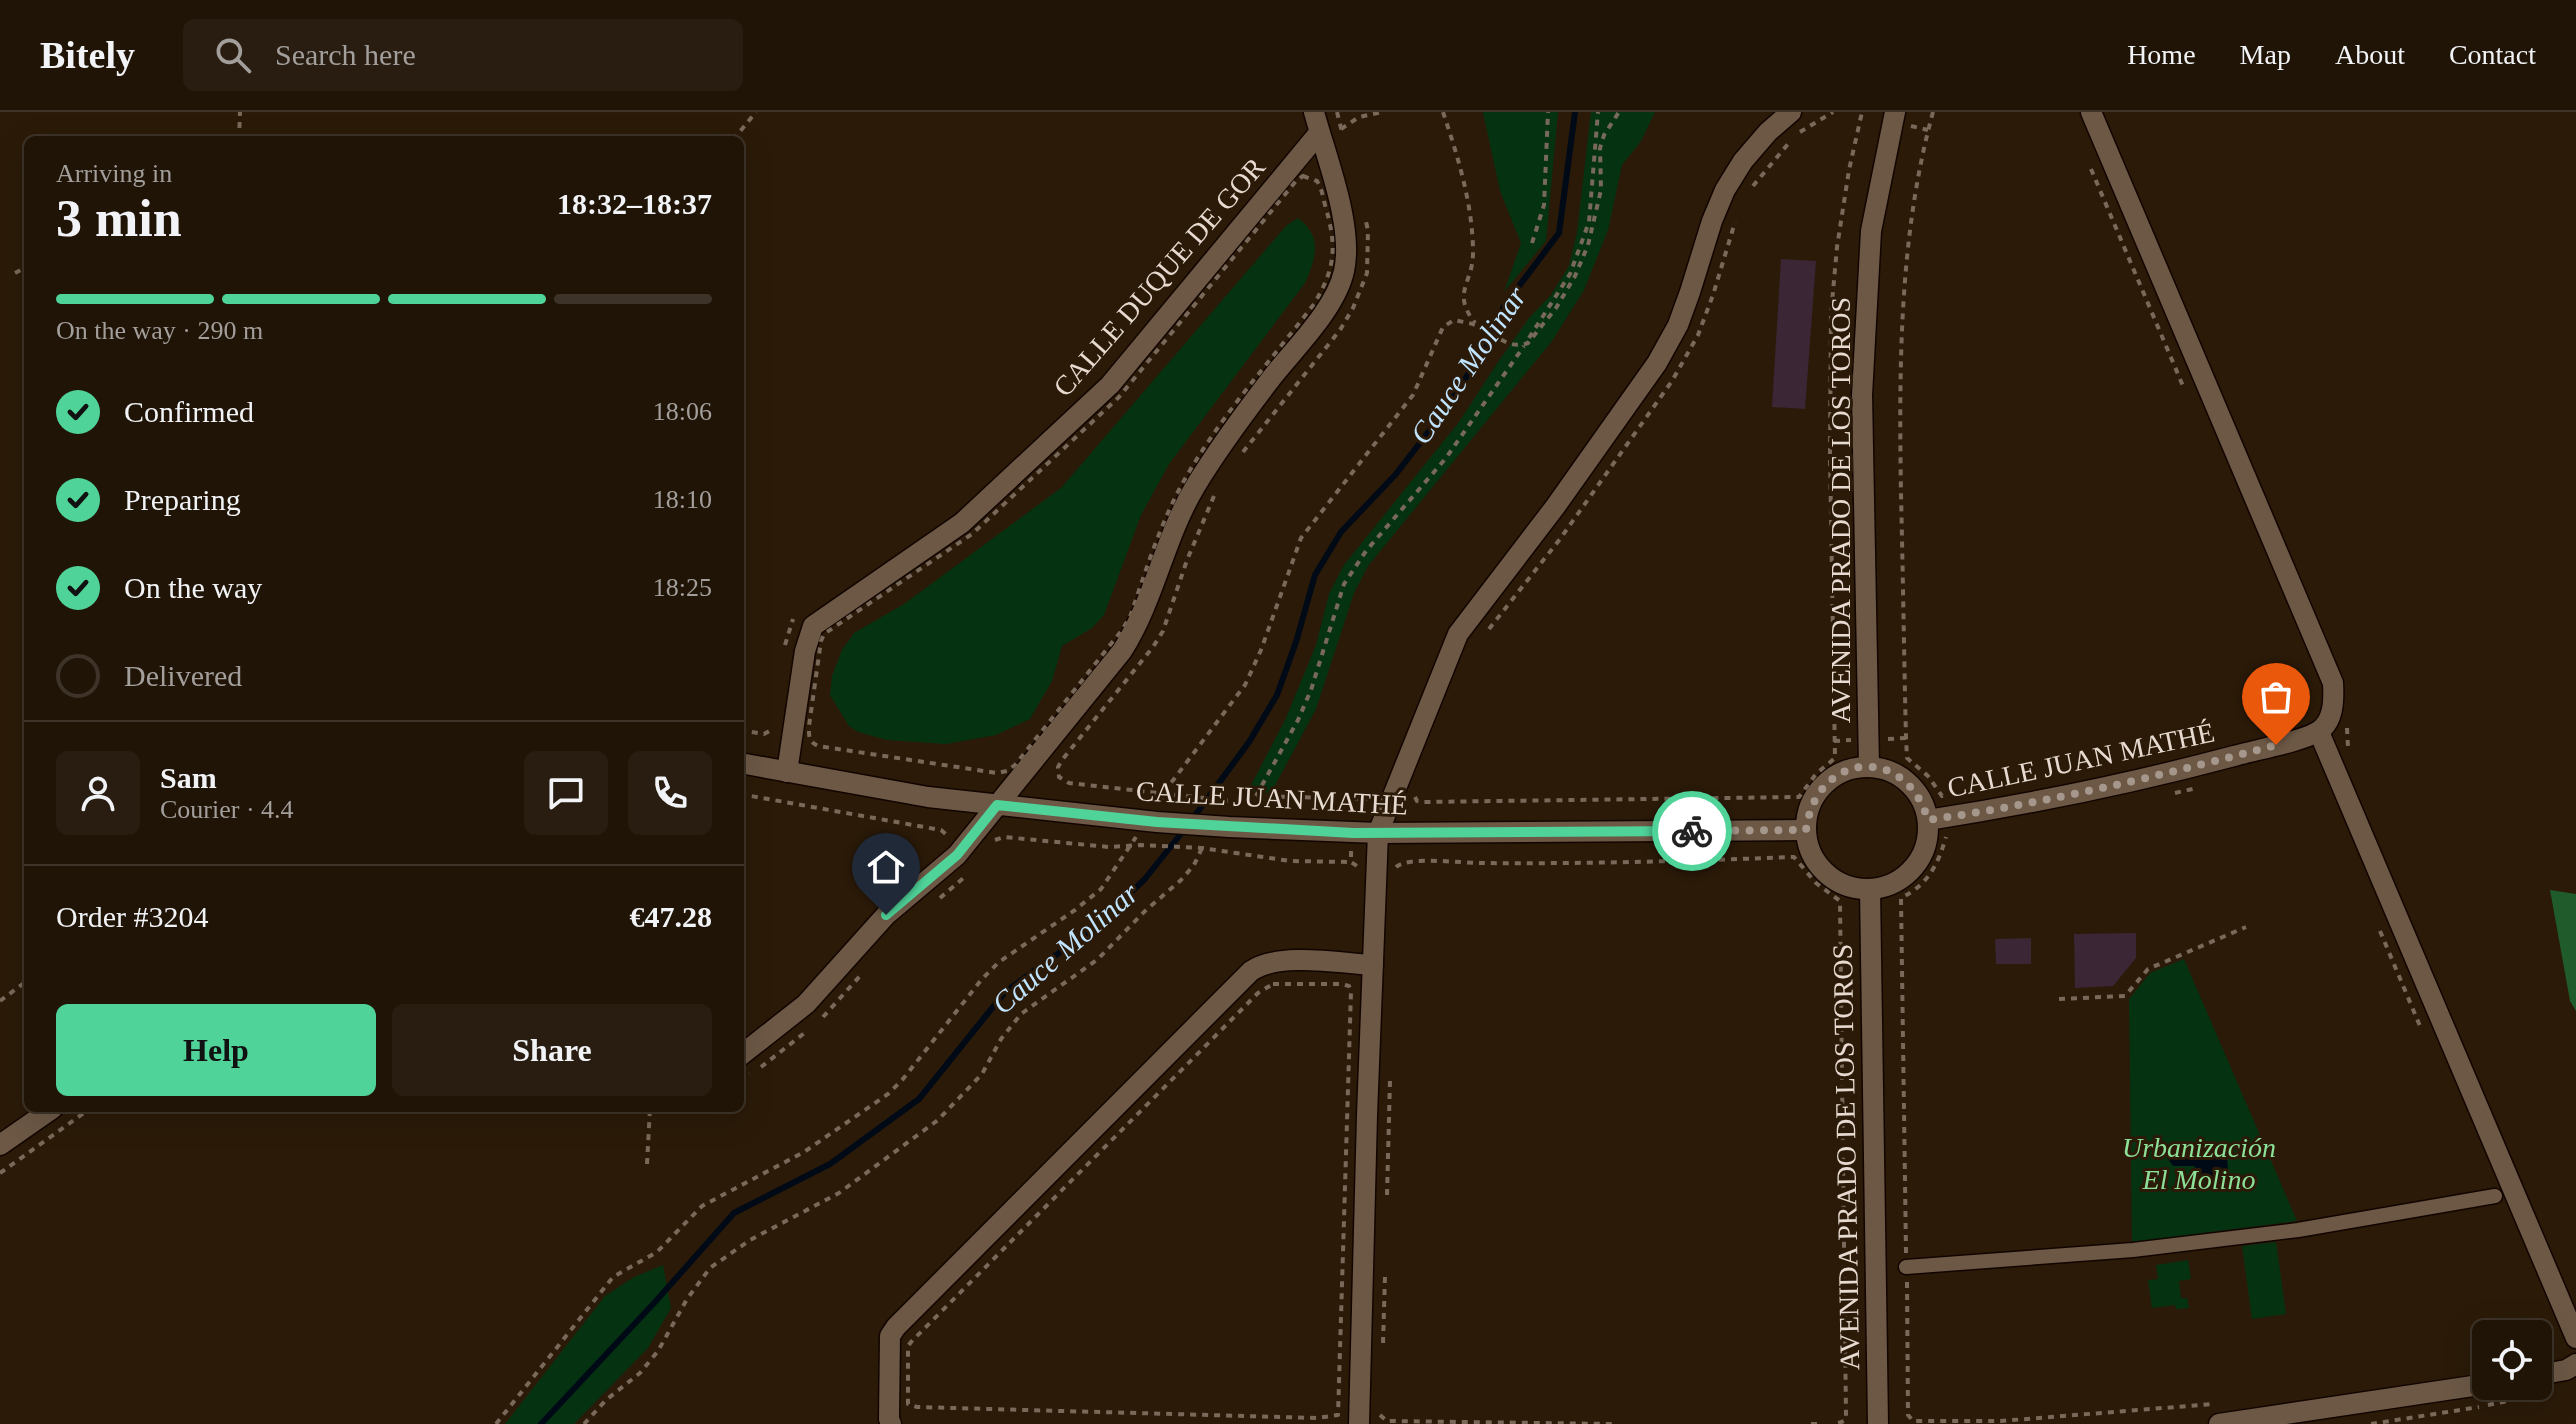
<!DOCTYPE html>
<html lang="en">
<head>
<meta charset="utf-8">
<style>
	:root { --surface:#201406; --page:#281d10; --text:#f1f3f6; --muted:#a29e9b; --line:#3d3328; --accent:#4fd399 }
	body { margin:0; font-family:"Times New Roman",serif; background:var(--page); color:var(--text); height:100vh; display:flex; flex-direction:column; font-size:30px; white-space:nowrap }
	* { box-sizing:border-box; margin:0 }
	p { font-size:26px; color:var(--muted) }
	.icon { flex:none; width:44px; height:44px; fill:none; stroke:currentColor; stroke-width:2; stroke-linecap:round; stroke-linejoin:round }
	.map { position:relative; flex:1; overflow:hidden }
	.panel { position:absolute; left:24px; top:24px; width:720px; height:976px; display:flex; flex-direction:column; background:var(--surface); border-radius:12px; box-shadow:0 8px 32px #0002,0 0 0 2px var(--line) }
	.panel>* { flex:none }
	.buttons { position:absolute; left:2472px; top:1208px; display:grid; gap:16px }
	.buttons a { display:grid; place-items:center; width:80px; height:80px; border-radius:12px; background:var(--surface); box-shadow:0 8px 32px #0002,0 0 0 2px var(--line); font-size:40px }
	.pin { position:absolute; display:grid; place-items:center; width:68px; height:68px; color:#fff; margin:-82px -34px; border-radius:50% 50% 50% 0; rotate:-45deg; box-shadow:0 0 8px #0007 }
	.pin .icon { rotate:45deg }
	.courier { position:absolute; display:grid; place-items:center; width:80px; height:80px; margin:-40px; border:6px solid #4fd399; border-radius:50%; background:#fff; color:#222; box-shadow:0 2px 10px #0007 }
	.headline em { font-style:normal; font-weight:800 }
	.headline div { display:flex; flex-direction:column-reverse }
	.headline { display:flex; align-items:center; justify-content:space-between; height:136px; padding:0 32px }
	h1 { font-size:52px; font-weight:800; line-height:60px }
	.bar { display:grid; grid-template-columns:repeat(4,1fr); gap:12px 8px; align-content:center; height:96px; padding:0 32px }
	.bar i { height:10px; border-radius:6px; background:var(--line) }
	.bar .current { background:var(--accent) }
	.bar p { grid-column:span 4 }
	.line { display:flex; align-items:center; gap:20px; padding:0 32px; border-top:2px solid var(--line) }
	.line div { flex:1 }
	.round { display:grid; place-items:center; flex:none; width:84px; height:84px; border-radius:12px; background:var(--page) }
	ol { padding:0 32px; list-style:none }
	li { display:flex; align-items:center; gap:24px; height:88px }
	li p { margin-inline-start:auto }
	li .icon { padding:8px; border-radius:50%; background:var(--accent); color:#111; stroke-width:4 }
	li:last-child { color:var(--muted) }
	li i { width:44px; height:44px; border:4px solid var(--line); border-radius:50% }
	.button { display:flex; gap:16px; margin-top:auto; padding:16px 32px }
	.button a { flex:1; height:92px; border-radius:12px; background:var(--accent); color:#111; font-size:32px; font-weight:800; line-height:92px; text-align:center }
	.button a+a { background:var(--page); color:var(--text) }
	header { display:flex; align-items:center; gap:48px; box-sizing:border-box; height:112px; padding:0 40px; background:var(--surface); border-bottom:2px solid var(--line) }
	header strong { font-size:38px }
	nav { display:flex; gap:44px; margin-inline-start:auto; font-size:28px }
	.search { width:560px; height:72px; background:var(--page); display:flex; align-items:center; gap:20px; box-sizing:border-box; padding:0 28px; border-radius:12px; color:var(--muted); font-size:30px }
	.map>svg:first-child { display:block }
	.green { fill:#053311 }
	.forest { fill:#1f5b2b }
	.water { fill:#000a17 }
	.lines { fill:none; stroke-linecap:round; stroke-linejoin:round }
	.stream { stroke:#000a17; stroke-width:6 }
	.building { fill:#3a2635 }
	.pedestrian-casing { stroke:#120500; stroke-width:17 }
	.minor-casing { stroke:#120500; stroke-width:23 }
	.path { stroke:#78695a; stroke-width:4; stroke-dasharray:6 6; stroke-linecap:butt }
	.pedestrian { stroke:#6c5845; stroke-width:14 }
	.minor { stroke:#6c5845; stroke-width:20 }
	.done { stroke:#a5978b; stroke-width:8; stroke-dasharray:0 14.4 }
	.route { stroke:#4fd399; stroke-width:10 }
	.labels { text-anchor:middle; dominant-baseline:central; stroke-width:6; stroke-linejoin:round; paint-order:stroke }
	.street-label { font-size:28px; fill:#e7dbd1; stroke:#2b1a08 }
	.park-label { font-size:28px; font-style:italic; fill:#8ce097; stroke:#2b1a08 }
	.water-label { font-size:30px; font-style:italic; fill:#c0e4fe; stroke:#2b1a08 }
</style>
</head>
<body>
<header>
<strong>Bitely</strong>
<div class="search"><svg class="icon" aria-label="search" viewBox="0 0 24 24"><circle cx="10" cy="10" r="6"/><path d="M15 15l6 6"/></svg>Search here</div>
<nav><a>Home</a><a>Map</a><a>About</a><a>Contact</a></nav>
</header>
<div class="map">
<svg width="2576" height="1312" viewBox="0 0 2576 1312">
	<rect width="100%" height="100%" fill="#2b1a08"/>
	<!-- green -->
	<g class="green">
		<polygon points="1483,0 1558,0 1546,129 1504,180 1521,131 1500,79"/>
		<polygon points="1591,0 1655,0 1641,29 1622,53 1608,118 1584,178 1552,229 1368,454 1354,481 1316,597 1271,681 1248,679 1286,606 1316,533 1329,482 1344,453 1459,310 1498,250 1529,206 1551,183 1569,154 1577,120"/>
		<path d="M1298,106C1323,125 1316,146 1305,171L1169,352L1141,403L1104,503L1092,516L1062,534L1052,569L1030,607L996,623L946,632L887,628L858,620L849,614L830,583L832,564L842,538L854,521L904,492L1061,376L1286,114Z"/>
		<polygon points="2184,847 2297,1109 2132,1130 2129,887 2150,861"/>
		<polygon points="2276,1130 2286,1202 2252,1207 2242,1134"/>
		<polygon points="2188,1148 2191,1167 2179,1169 2181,1186 2187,1186 2189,1196 2176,1197 2175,1193 2152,1196 2148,1168 2158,1167 2156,1153"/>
		<polygon points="663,1153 671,1196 648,1236 574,1312 505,1312 605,1184 634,1165"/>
	</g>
	<!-- forest -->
	<polygon class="forest" points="2550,778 2576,782 2576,899 2570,889"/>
	<!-- water -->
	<path class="water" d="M2176,1031L2192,1039C2199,1038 2204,1033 2211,1033C2226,1032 2230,1052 2227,1063L2214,1072L2206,1069L2194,1054H2173L2166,1044L2168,1036Z"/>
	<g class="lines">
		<!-- stream -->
		<g class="stream">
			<polyline points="1191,709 1249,630 1277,583 1296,530 1315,463 1341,420 1396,362 1436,310 1487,234 1504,194 1559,121 1575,0"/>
			<polyline points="541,1312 655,1190 734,1101 830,1052 919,987 1005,880 1088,820 1144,768 1184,718"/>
		</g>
	</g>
	<!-- building -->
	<g class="building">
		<polygon points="1781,147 1816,149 1805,297 1772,295"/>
		<polygon points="2136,821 2136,846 2113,874 2075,876 2074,822"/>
		<polygon points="2031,826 2031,852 1996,852 1995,827"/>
	</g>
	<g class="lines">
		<!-- pedestrian casing -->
		<g class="pedestrian-casing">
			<polyline id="pedestrian" points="1906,1155 2133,1138 2298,1118 2495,1084"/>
		</g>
		<!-- minor casing -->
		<g class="minor-casing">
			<g id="minor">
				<polyline points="2319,620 2576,1226"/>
				<polyline points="740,651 928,685 1157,710 1229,715 1378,721 1806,718"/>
				<polyline points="1869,654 1862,283 1871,119 1895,0"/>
				<circle cx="1867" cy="716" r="61"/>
				<polyline points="787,660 805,539 813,514 962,411 1110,273 1319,21"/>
				<path d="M1928,708C2031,692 2133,671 2234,644C2255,638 2300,630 2317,620C2334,611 2334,588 2333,571L2091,0"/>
				<polyline points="1870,777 1878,1312"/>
				<path d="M740,944L806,892L886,803L957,743L1122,539C1155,487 1164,426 1196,373C1219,335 1246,299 1273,264C1296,235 1336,196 1344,159C1354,114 1326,45 1314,0"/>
				<polyline points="0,1033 53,996"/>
				<polyline points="2538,1263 2566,1258 2576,1252"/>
				<path d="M891,1312L889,1307L890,1224L896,1215L1251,859C1279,840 1339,851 1373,853"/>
				<polyline points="1359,1312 1367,1003 1378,721 1458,522 1555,395 1657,251 1678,213 1690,180 1712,109 1725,78 1743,49 1768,20 1791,0"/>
				<polyline points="2219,1312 2486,1272"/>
			</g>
		</g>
		<!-- path -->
		<g class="path">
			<polyline points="1337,0 1342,20"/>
			<path d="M1443,0C1458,45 1473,93 1473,141C1473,172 1451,180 1475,211"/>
			<path d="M1933,0C1899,124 1899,254 1901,382C1903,464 1904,545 1906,626L1907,646L1928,664L1942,684H1947"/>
			<polyline points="1911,14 1928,18"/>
			<polyline points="1341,17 1359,5 1382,0"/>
			<polyline points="1800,20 1833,0"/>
			<polyline points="239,28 240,0"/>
			<polyline points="733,28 756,0"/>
			<polyline points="2091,57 2183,274"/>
			<path d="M1303,64L1317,69C1322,77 1323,85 1325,93C1337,134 1336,155 1314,192C1269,251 1217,308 1181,374C1159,415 1145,461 1130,505L1122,518L1015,653L1007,659L997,661L818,634C808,629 809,624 809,614L821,529L824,522L972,422L1119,285L1296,69Z"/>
			<polyline points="1753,74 1788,32"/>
			<polyline points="1532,131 1544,93 1548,0"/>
			<polyline points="15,161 28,154"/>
			<polyline points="1529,226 1570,162 1589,110 1598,0"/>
			<polyline points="1243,340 1340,218 1353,196 1367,161 1368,118 1365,106"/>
			<polyline points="1214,384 1187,448 1163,519 1153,535 1062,648 1058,655 1059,665 1069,671 1239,690 1256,684 1370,687"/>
			<polyline points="1489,517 1560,427 1672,269 1698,223 1713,183 1735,110"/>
			<polyline points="785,533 793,507"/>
			<polyline points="2347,616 2348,635"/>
			<polyline points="740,618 764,622 773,617"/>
			<polyline points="1888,627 1906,626"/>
			<polyline points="1834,629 1851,628"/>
			<polyline points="2175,681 2197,676"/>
			<polyline points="740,682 941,718 948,724"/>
			<polyline points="1256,684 1298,608 1311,578 1344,472 1366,439 1446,346 1524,234"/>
			<polyline points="1415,685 1417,689 1423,690 1799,685 1816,662 1835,646 1830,343 1831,202 1837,135 1849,58 1862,0"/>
			<path d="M1159,691L1168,675L1245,573L1261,538L1301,426L1413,283L1443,215L1454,208C1463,210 1472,211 1480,215C1496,223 1509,238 1528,231L1556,196L1575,164L1588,133L1601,78L1600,36L1604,23L1619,0"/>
			<polyline points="995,728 1004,725 1109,735 1141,733 1202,736 1290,749 1351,750"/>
			<polyline points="1351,739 1351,750 1357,754"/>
			<path d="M1396,755C1408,744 1461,751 1480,751C1584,752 1690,749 1794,745L1816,771L1840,789L1846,1304L1844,1309L1836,1312"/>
			<polyline points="940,786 967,763"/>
			<polyline points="2380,819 2420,914"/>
			<polygon points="1273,872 1342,872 1349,874 1351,879 1338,1303 1317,1306 917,1295 908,1292 908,1234 911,1230 1258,881"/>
			<polyline points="2059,887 2125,884 2148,857 2246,815"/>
			<polyline points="0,889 28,868"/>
			<polyline points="823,905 860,864"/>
			<polyline points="761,955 807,919"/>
			<polyline points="740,969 750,962"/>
			<polyline points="647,1052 650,996"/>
			<polyline points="0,1061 91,996"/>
			<polyline points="1387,1083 1390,968"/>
			<path d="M1906,1141L1901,786C1929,772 1938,752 1946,725"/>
			<polyline points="1907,1170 1908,1303 1913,1309 2001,1309 2213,1292"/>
			<polyline points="1383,1231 1385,1164"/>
			<polyline points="2488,1293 2538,1283"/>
			<polyline points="1380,1303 1387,1309 1615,1312"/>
			<polyline points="496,1312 613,1165 657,1140 702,1094 804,1040 888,982 903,967 982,867 999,850 1075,798 1101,777 1136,725"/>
			<polyline points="584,1312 606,1288 640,1261 658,1239 687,1187 710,1156 750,1128 839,1081 938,1008 982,962 1001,927 1021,902 1098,847 1145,799 1181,768 1194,753 1202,736"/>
			<polyline points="1811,1312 1821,1312"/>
			<polyline points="2371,1312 2479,1295"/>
		</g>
		<!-- pedestrian -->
		<use href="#pedestrian" class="pedestrian"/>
		<!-- minor -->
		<use href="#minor" class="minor"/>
	</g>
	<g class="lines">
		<!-- done -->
		<path class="done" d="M1692,719L1806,718C1816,640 1905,631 1928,708C2046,691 2161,664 2276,633"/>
		<!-- route -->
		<polyline class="route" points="886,803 957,743 997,693 1157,710 1353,721 1692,719"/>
	</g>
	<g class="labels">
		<!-- street labels -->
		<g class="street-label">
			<text transform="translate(1159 165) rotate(-49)">CALLE DUQUE DE GOR</text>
			<text transform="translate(1840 398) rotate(-90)">AVENIDA PRADO DE LOS TOROS</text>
			<text transform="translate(2081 648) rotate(-12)">CALLE JUAN MATHÉ</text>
			<text transform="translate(1272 686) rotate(3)">CALLE JUAN MATHÉ</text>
			<text transform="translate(1846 1045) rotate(-91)">AVENIDA PRADO DE LOS TOROS</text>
		</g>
		<!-- park labels -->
		<g class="park-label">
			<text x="2199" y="1035">Urbanización<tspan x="2199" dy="32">El Molino</tspan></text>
		</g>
		<!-- water labels -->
		<g class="water-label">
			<text transform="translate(1468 253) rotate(-56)">Cauce Molinar</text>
			<text transform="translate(1065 836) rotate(-41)">Cauce Molinar</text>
		</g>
	</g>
</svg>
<div class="buttons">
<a><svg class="icon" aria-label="locate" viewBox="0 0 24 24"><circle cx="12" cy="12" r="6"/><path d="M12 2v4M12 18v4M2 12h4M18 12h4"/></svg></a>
</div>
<div class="pin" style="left:2276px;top:633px;background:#ea580c"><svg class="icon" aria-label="bag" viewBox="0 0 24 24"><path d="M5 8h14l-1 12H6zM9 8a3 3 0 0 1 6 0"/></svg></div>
<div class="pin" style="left:886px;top:803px;background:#1f2937"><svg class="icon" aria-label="home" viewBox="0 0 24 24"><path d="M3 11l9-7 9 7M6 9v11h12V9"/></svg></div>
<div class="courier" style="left:1692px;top:719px"><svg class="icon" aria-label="bike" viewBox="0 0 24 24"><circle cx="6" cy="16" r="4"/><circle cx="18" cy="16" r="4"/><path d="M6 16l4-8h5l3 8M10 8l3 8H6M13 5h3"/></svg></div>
<section class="panel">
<div class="headline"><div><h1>3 min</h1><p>Arriving in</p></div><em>18:32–18:37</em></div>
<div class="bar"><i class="current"></i><i class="current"></i><i class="current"></i><i></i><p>On the way · 290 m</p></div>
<ol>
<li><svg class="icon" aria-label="check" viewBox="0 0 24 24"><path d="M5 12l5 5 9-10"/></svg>Confirmed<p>18:06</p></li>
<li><svg class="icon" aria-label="check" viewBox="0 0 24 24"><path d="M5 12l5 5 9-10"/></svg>Preparing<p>18:10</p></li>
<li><svg class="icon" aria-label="check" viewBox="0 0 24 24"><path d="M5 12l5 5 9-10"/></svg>On the way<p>18:25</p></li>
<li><i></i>Delivered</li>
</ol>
<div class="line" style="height:144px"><a class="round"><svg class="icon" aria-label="person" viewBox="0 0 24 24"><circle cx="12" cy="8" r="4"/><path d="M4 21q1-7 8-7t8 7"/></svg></a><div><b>Sam</b><p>Courier · 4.4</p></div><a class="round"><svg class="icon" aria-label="chat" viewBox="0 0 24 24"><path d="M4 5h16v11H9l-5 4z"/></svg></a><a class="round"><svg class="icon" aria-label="phone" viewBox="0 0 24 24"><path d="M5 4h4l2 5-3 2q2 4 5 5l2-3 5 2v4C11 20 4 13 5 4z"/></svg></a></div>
<div class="line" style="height:104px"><div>Order #3204</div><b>€47.28</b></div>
<div class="button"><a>Help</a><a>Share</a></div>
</section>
</div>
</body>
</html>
